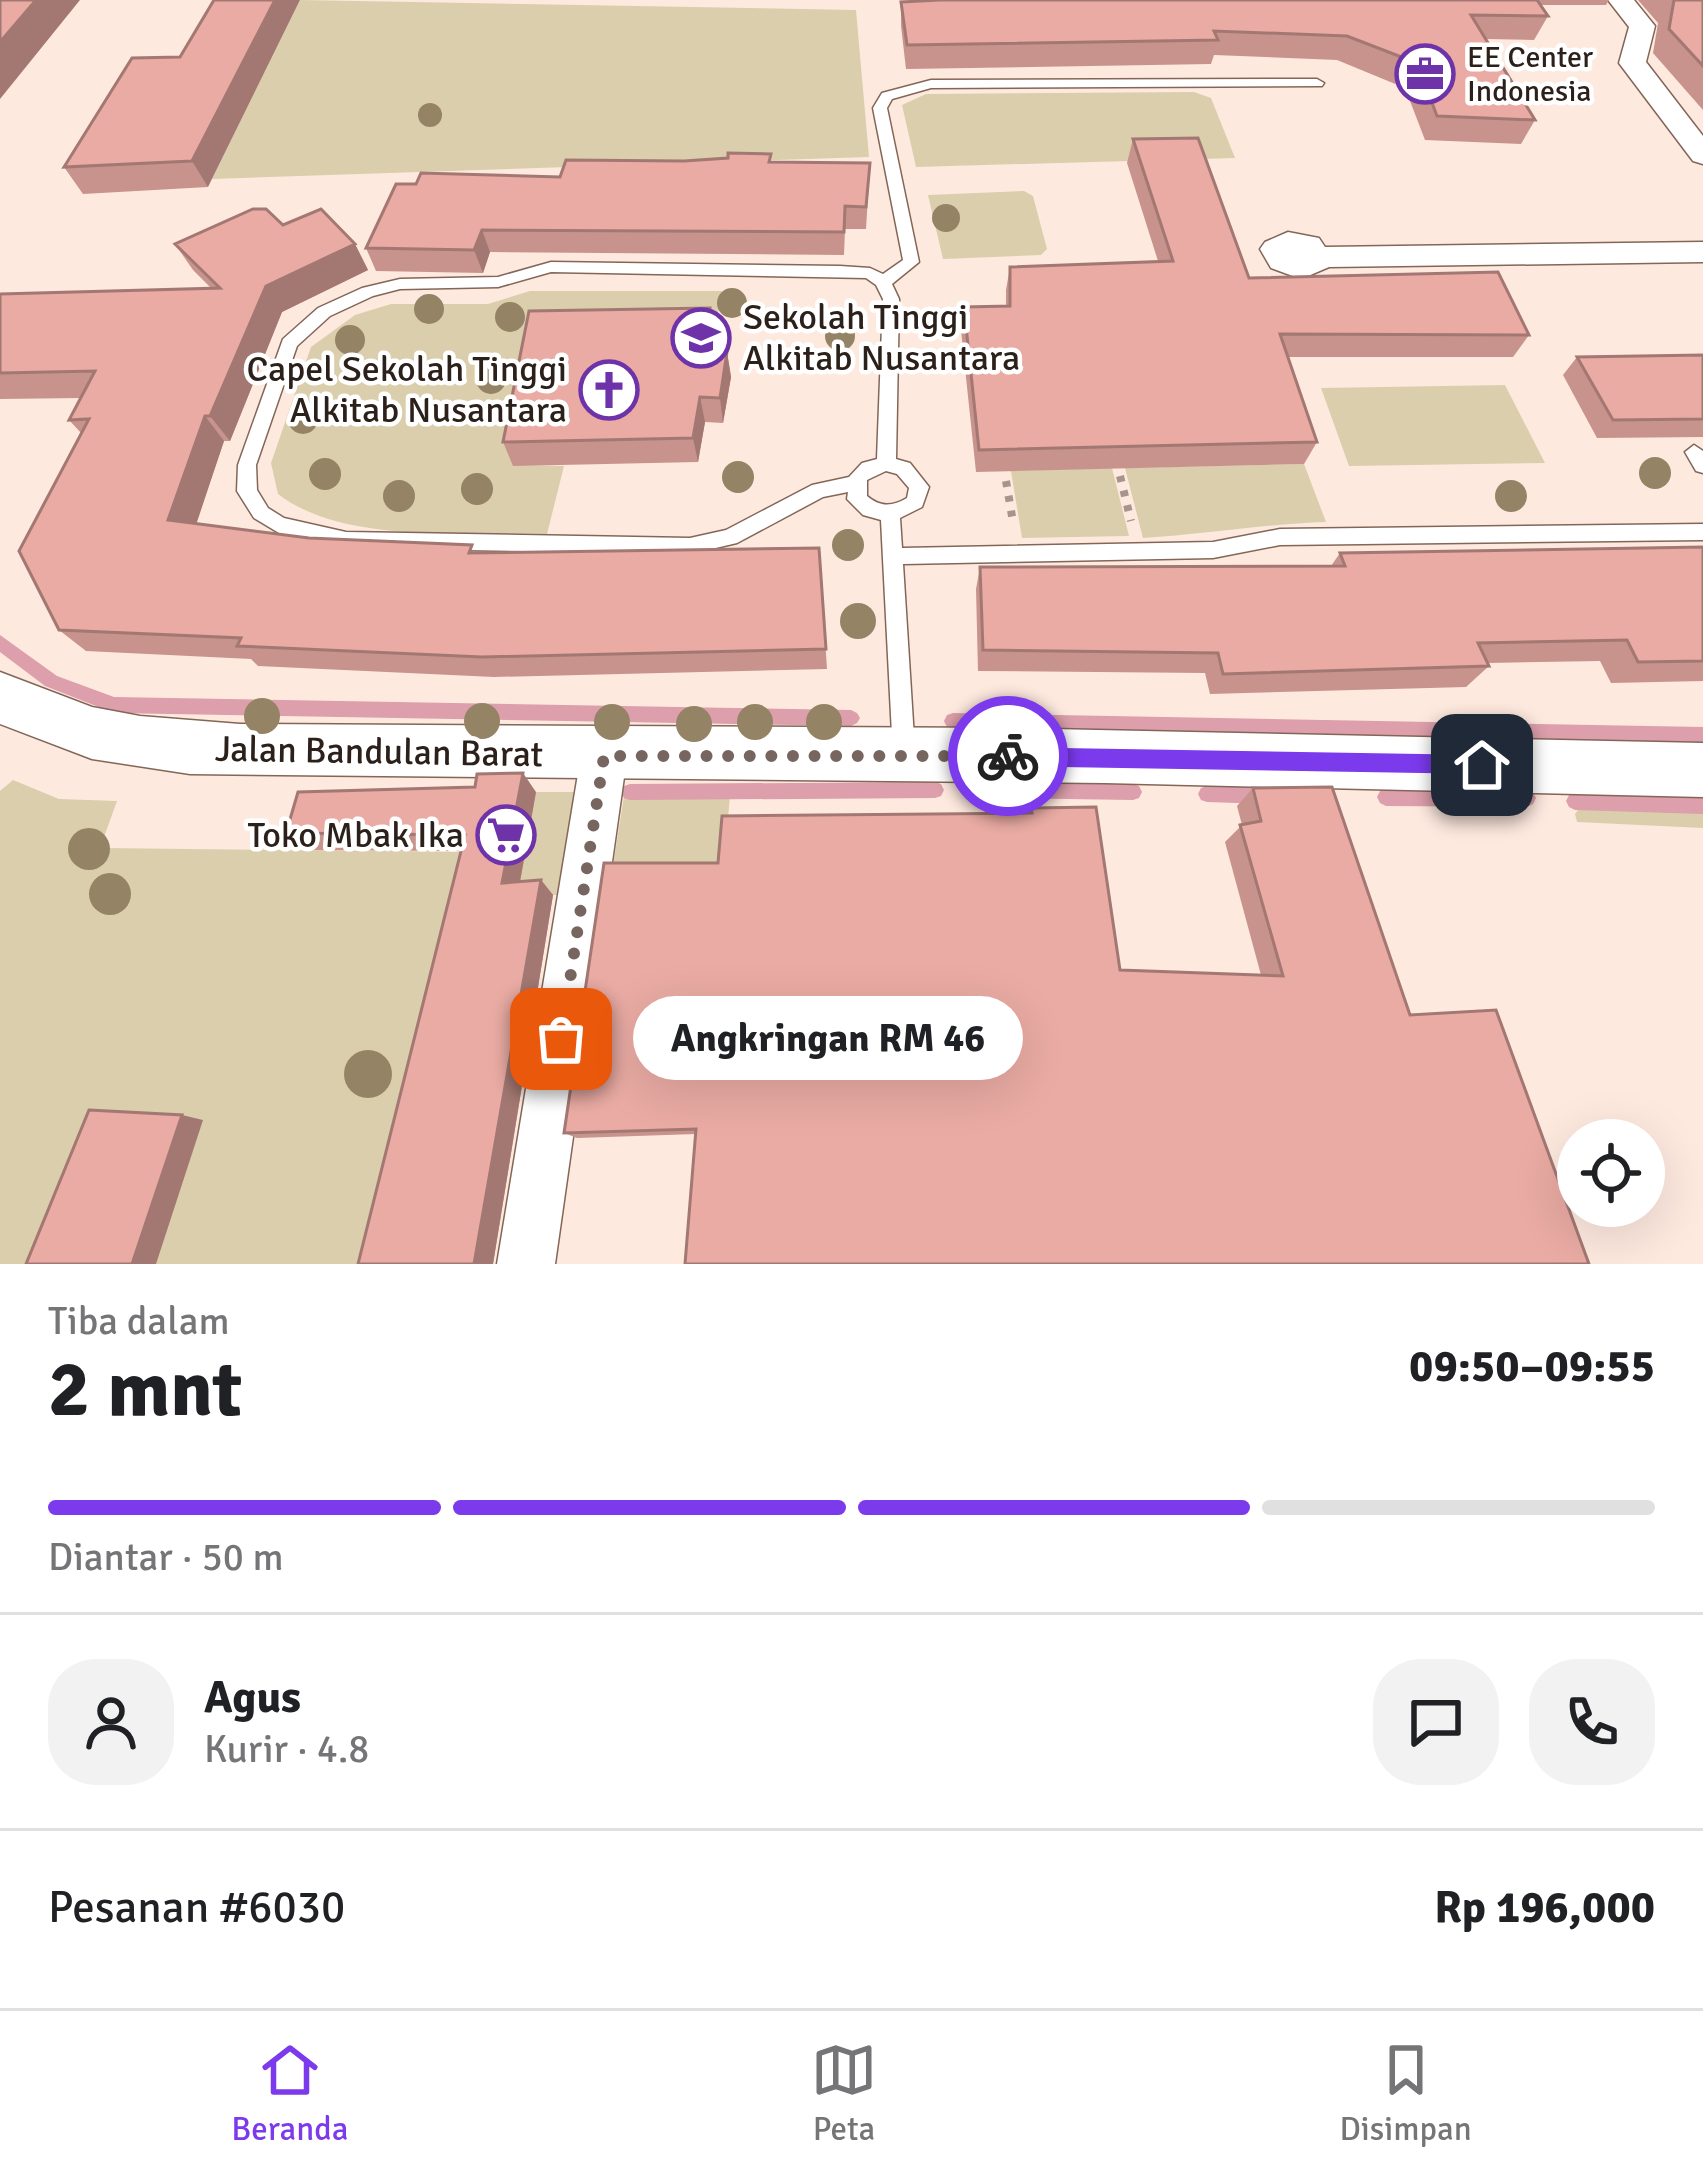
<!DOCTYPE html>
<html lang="id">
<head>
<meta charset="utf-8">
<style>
	:root { --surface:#fff; --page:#f2f2f2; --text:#202124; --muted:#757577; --line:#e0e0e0; --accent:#7c3aed }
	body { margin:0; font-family:Signika,sans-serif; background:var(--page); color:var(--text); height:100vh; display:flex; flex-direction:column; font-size:45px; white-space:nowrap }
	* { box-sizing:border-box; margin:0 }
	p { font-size:39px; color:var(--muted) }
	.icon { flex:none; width:66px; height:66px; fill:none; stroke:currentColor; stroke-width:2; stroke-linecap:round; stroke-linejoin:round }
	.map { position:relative; height:1264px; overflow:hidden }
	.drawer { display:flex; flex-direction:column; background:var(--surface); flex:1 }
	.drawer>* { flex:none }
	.controls { position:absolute; left:1557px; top:1119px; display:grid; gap:24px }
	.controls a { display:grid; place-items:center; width:108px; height:108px; border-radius:50%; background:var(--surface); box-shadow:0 12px 48px #0002; font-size:60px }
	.pin { position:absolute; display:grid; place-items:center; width:102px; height:102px; color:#fff; margin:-51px; border-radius:24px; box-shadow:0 6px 18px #0006 }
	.courier { position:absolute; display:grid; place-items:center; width:120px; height:120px; margin:-60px; border:9px solid #7c3aed; border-radius:50%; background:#fff; color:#222; box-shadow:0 3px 15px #0007 }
	.bubble { position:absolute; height:84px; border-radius:42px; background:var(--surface); box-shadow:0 12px 48px #0002; font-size:39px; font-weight:700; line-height:84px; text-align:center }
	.head em { font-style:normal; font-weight:700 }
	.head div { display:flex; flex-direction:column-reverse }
	.head { display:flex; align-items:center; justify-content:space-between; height:204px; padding:0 48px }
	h1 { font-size:78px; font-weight:700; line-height:90px }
	.bar { display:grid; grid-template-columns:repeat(4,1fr); gap:18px 12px; align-content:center; height:144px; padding:0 48px }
	.bar i { height:15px; border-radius:9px; background:var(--line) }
	.bar .on { background:var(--accent) }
	.bar p { grid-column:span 4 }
	.line { display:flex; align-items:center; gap:30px; padding:0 48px; border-top:3px solid var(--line) }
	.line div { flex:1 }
	.round { display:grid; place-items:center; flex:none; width:126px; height:126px; border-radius:48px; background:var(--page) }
	.tab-bar { display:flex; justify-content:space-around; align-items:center; height:168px; border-top:3px solid var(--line); background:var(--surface); font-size:33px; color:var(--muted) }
	.tab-bar a { display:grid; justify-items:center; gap:6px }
	.tab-bar .on { color:var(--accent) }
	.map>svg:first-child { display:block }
	.green { fill:#dbceac }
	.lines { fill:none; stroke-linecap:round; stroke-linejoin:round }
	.stream { fill:#dc9fab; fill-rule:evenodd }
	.service-casing { stroke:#836657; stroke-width:3 }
	.minor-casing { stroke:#836657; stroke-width:3 }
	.tertiary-casing { stroke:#836657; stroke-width:3 }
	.path { stroke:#a7958d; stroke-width:8; stroke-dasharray:6 9; stroke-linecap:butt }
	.service { fill:#fff; fill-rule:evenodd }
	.minor { fill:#fff; fill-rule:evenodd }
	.tertiary { fill:#fff; fill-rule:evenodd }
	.tree { fill:#948365 }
	.wall { fill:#c8938c }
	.shaded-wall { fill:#a37872 }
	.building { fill:#e9aba3; stroke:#a37872; stroke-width:3 }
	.route { fill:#7c3aed }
	.done { stroke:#76665f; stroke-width:12; stroke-dasharray:0 21.6 }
	.labels { text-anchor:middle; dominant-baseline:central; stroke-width:9; stroke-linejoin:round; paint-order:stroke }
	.far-poi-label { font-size:30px; fill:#2c201a; stroke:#fff; text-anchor:start }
	.poi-label { font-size:36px; fill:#2c201a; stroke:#fff; text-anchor:end }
	.street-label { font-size:36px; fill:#2c201a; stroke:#fff }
</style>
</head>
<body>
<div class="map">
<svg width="1703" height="1264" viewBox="0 0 1703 1264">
	<rect width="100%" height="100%" fill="#fee9df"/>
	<!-- green -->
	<g class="green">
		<polygon points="300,0 856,10 869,157 212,179"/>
		<polygon points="1194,92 1211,98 1235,158 916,167 902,105 926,94"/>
		<polygon points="1024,191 1033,196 1047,249 1041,255 943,259 928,195"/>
		<path d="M530,291H722L714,334L538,337L513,465L564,466L547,534C466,531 344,545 278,494L271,463L311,347L355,315L391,304H488Z"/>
		<polygon points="1505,385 1545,463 1349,466 1321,388"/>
		<path d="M1304,464L1326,522C1264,524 1205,534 1143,538L1125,468Z"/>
		<polygon points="1112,468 1129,536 1022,538 1011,471"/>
		<polygon points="13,780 59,799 117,801 100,848 480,852 381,1264 0,1264 0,791"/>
		<polygon points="536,792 579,792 563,895 517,895"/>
		<polygon points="730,795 723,879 611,879 624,796"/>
		<polygon points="1582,805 1703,808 1703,828 1577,822 1575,814"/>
	</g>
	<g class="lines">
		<!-- stream -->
		<g class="stream">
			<polygon points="0,635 57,676 114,697 851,710 857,713 860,718 857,723 851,726 114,713 45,686 0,652"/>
			<polygon points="953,713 1703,727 1703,743 953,729 947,727 944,721 947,715"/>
			<polygon points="935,782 941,784 944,790 941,796 935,798 630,800 624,798 621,792 624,786 630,784"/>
			<polygon points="992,782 1133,784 1139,786 1142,792 1139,798 1133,800 992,798 986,796 983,790 986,784"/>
			<polygon points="1207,786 1266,786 1272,789 1275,795 1272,801 1266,804 1207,802 1201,800 1198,794 1201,788"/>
			<polygon points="1386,788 1527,789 1533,792 1536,798 1533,804 1527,807 1386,806 1380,803 1377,797 1380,791"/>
			<polygon points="1575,792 1703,796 1703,814 1575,810 1569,807 1566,801 1569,795"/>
		</g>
		<!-- service casing -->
		<g class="service-casing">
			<g id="service">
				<path d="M1317,79L1324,83L1322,86L931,88L892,99L887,108L919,262L892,284L899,299L896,459L910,463L929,487L922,507L900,518L902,548L1213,542L1280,529L1703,524V540L1280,545L1213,558L903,564L915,754L912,761L904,764L896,761L893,754L881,520L863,515L847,499L848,492L823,497L737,543L690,554L346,548L279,533L254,518L237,491L238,465L283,339L318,308L362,288L400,279L498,277L551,262L840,266L870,268L883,274L903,260L873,108L882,93L931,80ZM551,272L866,278L876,285L883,299L877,459L862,463L849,477L812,485L726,530L690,538L346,532L284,518L268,508L257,490L256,465L297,346L330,316L373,296L400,289L498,287ZM886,471L897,474L909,488L907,498C892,507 880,507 867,496V480Z"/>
				<polygon points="1694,445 1703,451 1703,473 1696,471 1685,452"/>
			</g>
		</g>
		<!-- minor casing -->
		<g class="minor-casing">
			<g id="minor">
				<polygon points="1608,0 1634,0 1655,26 1646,62 1703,136 1703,164 1693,161 1619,63 1629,27"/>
				<polygon points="1288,232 1319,238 1325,247 1703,242 1703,262 1329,267 1301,279 1271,268 1260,249 1265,242"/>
				<polygon points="604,735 620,741 627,756 555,1264 497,1264 581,756 588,741"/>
			</g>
		</g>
		<!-- tertiary casing -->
		<g class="tertiary-casing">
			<polygon id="tertiary" points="0,672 92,707 140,716 240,724 1006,728 1703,743 1703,797 1105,783 190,774 92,759 0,724"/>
		</g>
		<!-- path -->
		<g class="path">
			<polyline points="1120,476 1131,521"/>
			<polyline points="1006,481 1013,522"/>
		</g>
		<!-- service -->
		<use href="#service" class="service"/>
		<!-- minor -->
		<use href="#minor" class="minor"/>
		<!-- tertiary -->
		<use href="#tertiary" class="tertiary"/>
	</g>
	<!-- trees -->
	<g class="tree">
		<circle cx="430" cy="115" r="12"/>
		<circle cx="946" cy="218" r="14"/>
		<circle cx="732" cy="303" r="15"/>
		<circle cx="429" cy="309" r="15"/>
		<circle cx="510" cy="317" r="15"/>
		<circle cx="840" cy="336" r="15"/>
		<circle cx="350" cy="340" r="15"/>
		<circle cx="491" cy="379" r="15"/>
		<circle cx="303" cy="419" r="15"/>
		<circle cx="1655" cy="473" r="16"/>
		<circle cx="325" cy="474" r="16"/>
		<circle cx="738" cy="477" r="16"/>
		<circle cx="477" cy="489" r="16"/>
		<circle cx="399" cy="496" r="16"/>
		<circle cx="1511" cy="496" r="16"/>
		<circle cx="848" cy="545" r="16"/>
		<circle cx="858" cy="621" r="18"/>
		<circle cx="262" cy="716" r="18"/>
		<circle cx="482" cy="721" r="18"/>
		<circle cx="612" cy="722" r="18"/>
		<circle cx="755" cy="722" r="18"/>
		<circle cx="824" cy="722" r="18"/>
		<circle cx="694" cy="724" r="18"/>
		<circle cx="89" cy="849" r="21"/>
		<circle cx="110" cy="894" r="21"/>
		<circle cx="368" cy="1074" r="24"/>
	</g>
	<!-- wall -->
	<g class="wall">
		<polygon points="939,0 1609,0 1606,5 1540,5 1548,16 1534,40 1486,39 1535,120 1521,144 1425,140 1405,88 1337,60 1214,55 1211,64 906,69 901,26 901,2"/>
		<polygon points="1638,0 1703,0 1703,110 1653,53 1658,23"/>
		<polygon points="180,57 208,187 83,194 64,167"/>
		<polygon points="1133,139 1249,278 1529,335 1513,357 1288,357 1317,442 1304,464 976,472 961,330 964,307 1006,306 1006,290 1010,267 1158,261 1127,163"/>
		<polygon points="771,154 771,162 870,163 866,229 845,229 844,255 490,252 483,273 376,271 366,248 416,184 560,177 684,161"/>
		<polygon points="283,225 355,244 368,270 282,312 230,441 224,441 196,523 309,538 476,553 819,548 827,669 494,677 258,666 251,659 86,651 59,630 82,434 69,420 81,398 0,399 0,294 211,288 193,270 175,244"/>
		<polygon points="714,334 713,349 727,352 731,377 723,423 705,422 698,462 513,466 503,442"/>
		<polygon points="1703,355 1703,437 1597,438 1563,375 1577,357"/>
		<polygon points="1703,547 1703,681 1611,683 1600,661 1487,663 1489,666 1466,687 1210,694 1205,673 978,671 976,589 980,567 1331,566 1340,553"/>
		<polygon points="1253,788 1410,1015 696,1134 577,1138 564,1133 718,863 1029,813 1031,808 1120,970 1261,975 1225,842 1242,825 1237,806"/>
		<polygon points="536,792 520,882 541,880 553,895 493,1264 358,1264 461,851 308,850 286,833"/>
	</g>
	<!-- shaded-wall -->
	<g class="shaded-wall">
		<polygon points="36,0 80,0 0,99 0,42"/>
		<polygon points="275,0 300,0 208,187 192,161"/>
		<polygon points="482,230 490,252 483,273 474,250"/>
		<polygon points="355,244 368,270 282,312 230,441 210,416 266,286"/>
		<polygon points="710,308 714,334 711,374 707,348"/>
		<polygon points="727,352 731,377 723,423 720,398"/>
		<polygon points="700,397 705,422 698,462 693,438"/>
		<polygon points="205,416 224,441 190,543 168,520"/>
		<polygon points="523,773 536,792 517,898 502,883"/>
		<polygon points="541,880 553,895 493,1264 474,1264"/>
		<polygon points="182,1115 203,1120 156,1264 132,1264"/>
	</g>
	<!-- building -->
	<g class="building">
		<polygon points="0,0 36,0 0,42"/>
		<polygon points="214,0 275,0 192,161 64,167 132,58 180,57"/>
		<polygon points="940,0 1537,0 1548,16 1471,15 1535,120 1437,116 1417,63 1347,36 1214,31 1218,40 907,45 901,2"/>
		<polygon points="1674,0 1703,0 1703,66 1669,29"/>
		<polygon points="1198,138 1249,278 1498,272 1529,335 1280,334 1317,442 979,450 964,307 1010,306 1010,267 1173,261 1133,139"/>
		<polygon points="728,153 771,154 769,162 870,163 866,207 845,206 844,232 482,230 474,250 366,248 396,184 416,184 421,173 560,177 566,160 684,161 728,158"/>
		<polygon points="253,209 266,209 283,225 321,209 355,244 266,286 210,416 205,416 168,520 309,538 472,545 469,553 819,548 826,649 482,657 237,646 241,638 59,630 19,551 89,419 69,420 95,371 0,373 0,294 220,288 175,244"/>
		<polygon points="710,308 707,348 727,352 720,398 700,397 693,438 503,442 529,311"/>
		<polygon points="1703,355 1703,419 1613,420 1577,357"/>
		<polygon points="1703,547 1703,661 1638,662 1627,640 1478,643 1489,666 1223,674 1218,653 983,650 980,567 1345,566 1340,553"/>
		<polygon points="523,773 502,883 541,880 474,1264 358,1264 465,835 286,833 298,792 475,787 477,774"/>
		<polygon points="1332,787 1410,1015 1496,1010 1589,1264 685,1264 696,1129 564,1133 604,863 718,863 722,816 1032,813 1031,808 1096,807 1120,970 1283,976 1240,825 1261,821 1253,788"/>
		<polygon points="89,1110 182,1115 132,1264 26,1264"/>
	</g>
	<!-- route -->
	<polygon class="route" points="1008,747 1482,755 1493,765 1482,774 1008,766 997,756"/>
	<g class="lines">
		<!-- done -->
		<polyline class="done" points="561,1039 604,756 1008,756"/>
	</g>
	<!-- icons -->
	<defs>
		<g id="office-ring" transform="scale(3)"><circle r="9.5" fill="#fff" stroke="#6f33a9" stroke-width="1.5"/><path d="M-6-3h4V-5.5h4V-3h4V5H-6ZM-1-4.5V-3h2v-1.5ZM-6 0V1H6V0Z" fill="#6f33a9"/></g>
		<g id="university-ring" transform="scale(3)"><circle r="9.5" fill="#fff" stroke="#6f33a9" stroke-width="1.5"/><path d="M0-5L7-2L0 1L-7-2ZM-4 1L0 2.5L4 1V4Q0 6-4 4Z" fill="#6f33a9"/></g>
		<g id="church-ring" transform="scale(3)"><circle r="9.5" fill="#fff" stroke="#6f33a9" stroke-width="1.5"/><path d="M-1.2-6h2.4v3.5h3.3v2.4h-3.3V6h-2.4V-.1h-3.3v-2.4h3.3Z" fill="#6f33a9"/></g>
		<g id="supermarket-ring" transform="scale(3)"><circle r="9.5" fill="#fff" stroke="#6f33a9" stroke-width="1.5"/><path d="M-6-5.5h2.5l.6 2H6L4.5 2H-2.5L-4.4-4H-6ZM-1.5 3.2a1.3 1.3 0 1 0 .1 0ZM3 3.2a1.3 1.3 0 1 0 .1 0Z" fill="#6f33a9"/></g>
	</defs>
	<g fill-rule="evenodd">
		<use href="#office-ring" x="1425" y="74"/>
		<use href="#university-ring" x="701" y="338"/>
		<use href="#church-ring" x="609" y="390"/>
		<use href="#supermarket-ring" x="506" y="835"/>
	</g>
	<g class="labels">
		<!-- far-poi labels -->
		<g class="far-poi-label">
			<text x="1467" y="57">EE Center<tspan x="1467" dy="34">Indonesia</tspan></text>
		</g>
		<!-- poi labels -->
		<g class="poi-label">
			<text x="743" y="317" text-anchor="start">Sekolah Tinggi<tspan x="743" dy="41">Alkitab Nusantara</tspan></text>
			<text x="567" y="369">Capel Sekolah Tinggi<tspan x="567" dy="41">Alkitab Nusantara</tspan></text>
			<text x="464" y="835">Toko Mbak Ika</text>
		</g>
		<!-- street labels -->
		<g class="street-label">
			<text transform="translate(379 752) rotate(1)">Jalan Bandulan Barat</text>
		</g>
	</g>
</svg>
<div class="controls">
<a><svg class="icon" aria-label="locate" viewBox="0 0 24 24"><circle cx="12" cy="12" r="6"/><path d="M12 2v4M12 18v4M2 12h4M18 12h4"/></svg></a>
</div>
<div class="pin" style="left:561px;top:1039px;background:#ea580c"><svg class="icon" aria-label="bag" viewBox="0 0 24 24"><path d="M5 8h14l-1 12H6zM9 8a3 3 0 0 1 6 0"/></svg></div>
<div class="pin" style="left:1482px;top:765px;background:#1f2937"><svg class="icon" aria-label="home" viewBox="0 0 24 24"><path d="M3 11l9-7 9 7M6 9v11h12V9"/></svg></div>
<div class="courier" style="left:1008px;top:756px"><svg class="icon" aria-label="bike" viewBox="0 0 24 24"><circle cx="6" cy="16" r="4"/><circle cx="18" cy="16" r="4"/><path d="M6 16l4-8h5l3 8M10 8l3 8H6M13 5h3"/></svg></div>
<div class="bubble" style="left:633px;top:996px;width:390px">Angkringan RM 46</div>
</div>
<section class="drawer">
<div class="head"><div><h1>2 mnt</h1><p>Tiba dalam</p></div><em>09:50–09:55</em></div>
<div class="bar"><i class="on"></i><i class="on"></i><i class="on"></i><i></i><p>Diantar · 50 m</p></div>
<div class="line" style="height:216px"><a class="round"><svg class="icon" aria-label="person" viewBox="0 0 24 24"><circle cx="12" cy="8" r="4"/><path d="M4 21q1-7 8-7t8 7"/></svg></a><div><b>Agus</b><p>Kurir · 4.8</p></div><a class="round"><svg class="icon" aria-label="chat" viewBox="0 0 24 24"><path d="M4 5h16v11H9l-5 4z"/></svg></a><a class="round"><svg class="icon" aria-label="phone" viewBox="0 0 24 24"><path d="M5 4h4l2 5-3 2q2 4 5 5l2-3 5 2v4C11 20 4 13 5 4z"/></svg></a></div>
<div class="line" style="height:156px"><div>Pesanan #6030</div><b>Rp 196,000</b></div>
</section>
<nav class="tab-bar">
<a class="on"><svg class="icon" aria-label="home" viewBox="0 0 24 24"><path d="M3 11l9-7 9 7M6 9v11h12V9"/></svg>Beranda</a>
<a><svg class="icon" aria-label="map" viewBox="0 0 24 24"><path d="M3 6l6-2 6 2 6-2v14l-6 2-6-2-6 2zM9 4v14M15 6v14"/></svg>Peta</a>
<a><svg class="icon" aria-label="saved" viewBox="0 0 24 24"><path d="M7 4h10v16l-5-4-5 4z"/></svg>Disimpan</a>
</nav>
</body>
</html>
